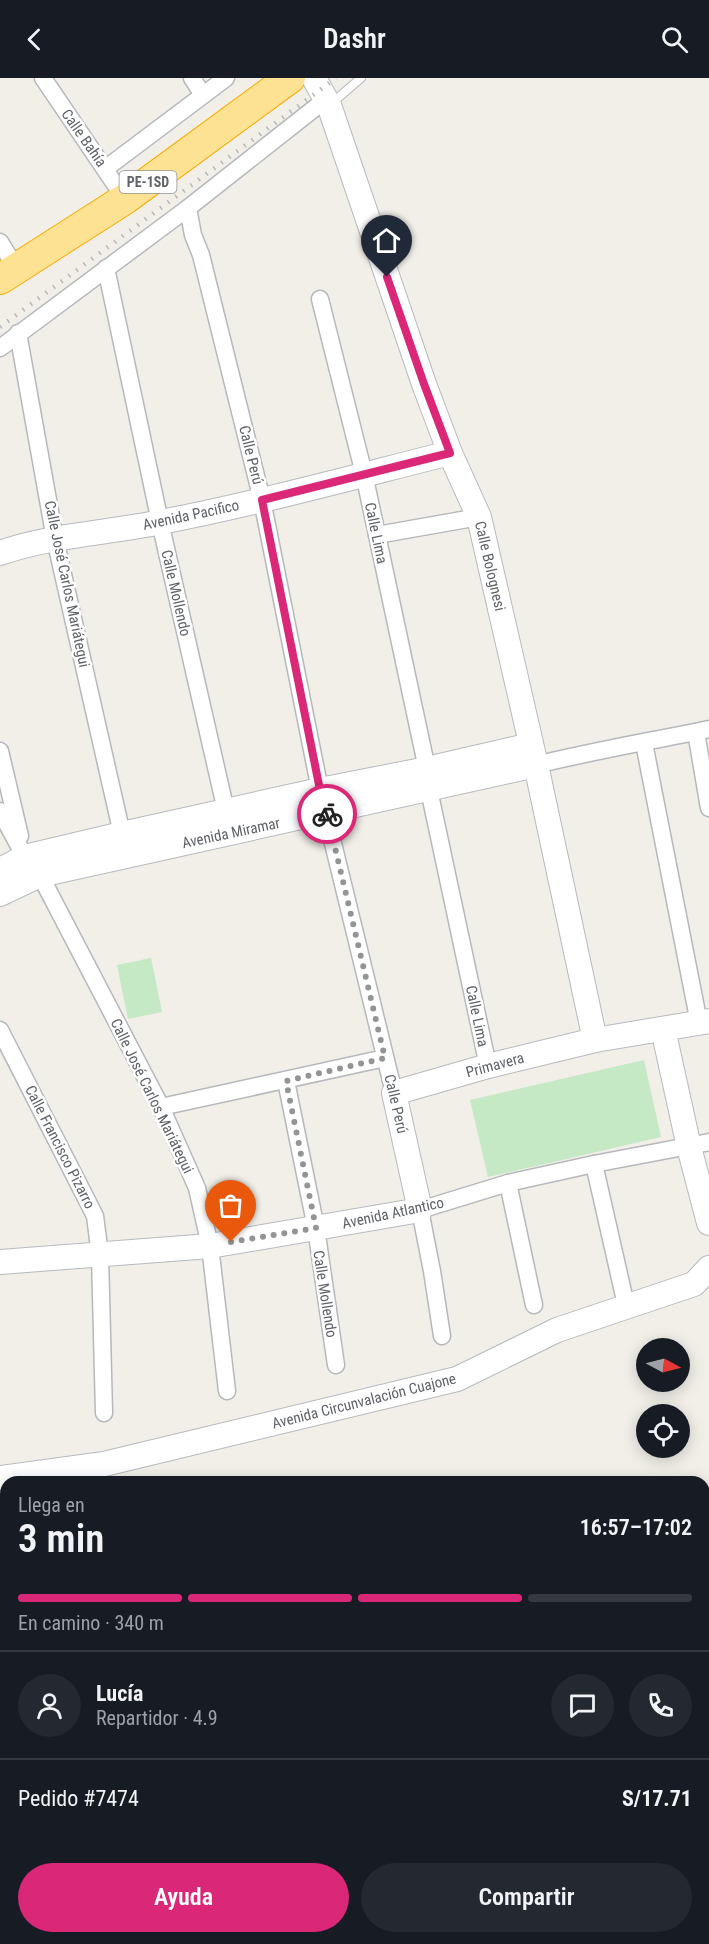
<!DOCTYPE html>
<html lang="es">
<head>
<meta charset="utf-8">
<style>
	:root { --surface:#171b24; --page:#242831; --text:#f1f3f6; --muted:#9ea1a6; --line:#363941; --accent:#db2777 }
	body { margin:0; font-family:"Roboto Condensed",sans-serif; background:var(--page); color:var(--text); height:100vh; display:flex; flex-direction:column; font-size:22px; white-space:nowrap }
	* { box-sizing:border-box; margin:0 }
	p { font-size:20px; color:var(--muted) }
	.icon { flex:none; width:33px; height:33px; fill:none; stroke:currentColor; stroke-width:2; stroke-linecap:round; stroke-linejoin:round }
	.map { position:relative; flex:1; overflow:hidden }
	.drawer { position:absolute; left:0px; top:1398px; width:710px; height:468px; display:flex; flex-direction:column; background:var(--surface); border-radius:18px 18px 0 0; box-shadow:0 3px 15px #0003 }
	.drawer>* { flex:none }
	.needle { width:39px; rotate:97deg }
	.fabs { position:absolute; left:636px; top:1260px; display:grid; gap:12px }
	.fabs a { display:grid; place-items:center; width:54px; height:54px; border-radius:50%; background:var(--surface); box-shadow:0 3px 15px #0003; font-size:30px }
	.pin { position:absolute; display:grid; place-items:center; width:51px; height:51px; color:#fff; margin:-62px -26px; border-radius:50% 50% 50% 0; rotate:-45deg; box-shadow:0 0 6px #0007 }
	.pin .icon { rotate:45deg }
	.courier { position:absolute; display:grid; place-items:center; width:60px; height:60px; margin:-30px; border:4px solid #db2777; border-radius:50%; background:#fff; color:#222; box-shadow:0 2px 8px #0007 }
	.head em { font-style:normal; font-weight:600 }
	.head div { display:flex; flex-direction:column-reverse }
	.head { display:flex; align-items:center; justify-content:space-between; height:102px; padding:0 18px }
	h1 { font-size:39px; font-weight:600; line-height:45px }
	.bar { display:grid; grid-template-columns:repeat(4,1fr); gap:9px 6px; align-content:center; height:72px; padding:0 18px }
	.bar i { height:8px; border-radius:4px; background:var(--line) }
	.bar .active { background:var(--accent) }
	.bar p { grid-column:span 4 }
	.line { display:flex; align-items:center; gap:15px; padding:0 18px; border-top:2px solid var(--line) }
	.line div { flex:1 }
	.round { display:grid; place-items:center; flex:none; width:63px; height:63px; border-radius:32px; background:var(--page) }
	.cta { display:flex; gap:12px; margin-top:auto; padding:12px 18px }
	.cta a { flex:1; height:69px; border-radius:36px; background:var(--accent); color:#fff; font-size:24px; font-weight:600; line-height:69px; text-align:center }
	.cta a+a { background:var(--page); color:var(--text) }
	header { display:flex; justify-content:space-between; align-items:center; height:78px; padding:0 18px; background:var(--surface); font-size:27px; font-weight:600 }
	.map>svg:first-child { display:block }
	.green { fill:#c5e8c5 }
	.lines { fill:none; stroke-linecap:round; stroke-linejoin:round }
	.lane-casing { stroke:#b5b8bc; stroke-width:10 }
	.street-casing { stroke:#b5b8bc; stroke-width:19 }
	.secondary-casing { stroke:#b6babf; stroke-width:26 }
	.highway-casing { stroke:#f9ab00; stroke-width:32 }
	.lane { stroke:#fff; stroke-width:8 }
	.street { stroke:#fff; stroke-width:16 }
	.secondary { stroke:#fff; stroke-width:24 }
	.highway { stroke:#fde293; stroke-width:30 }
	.rail { stroke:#b6b7b8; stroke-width:4.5; stroke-dasharray:1.5 8; stroke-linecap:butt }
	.done { stroke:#929495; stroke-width:6; stroke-dasharray:0 10.8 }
	.route { stroke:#db2777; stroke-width:8 }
	.labels { text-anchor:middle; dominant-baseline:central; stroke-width:5; stroke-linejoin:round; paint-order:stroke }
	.shield { fill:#fff; stroke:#8f9295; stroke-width:1.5 }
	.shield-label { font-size:14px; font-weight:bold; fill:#5f6368 }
	.street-label { font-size:15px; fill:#5f6368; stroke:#fff }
</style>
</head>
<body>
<header><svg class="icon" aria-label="back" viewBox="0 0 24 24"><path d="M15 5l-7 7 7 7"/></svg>Dashr<svg class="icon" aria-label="search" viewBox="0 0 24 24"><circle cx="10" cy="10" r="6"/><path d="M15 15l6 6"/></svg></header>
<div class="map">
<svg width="709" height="1866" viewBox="0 0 709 1866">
	<rect width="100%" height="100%" fill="#f1efe8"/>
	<!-- green -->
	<g class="green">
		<polygon points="151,880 162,934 128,941 117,887"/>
		<polygon points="644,982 661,1059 488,1099 470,1022"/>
	</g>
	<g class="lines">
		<!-- lane casing -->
		<g class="lane-casing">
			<polyline id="lane" points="332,25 361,0"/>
		</g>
		<!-- street casing -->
		<g class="street-casing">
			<g id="street">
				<polyline points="43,0 125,121"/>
				<polyline points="192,0 203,17"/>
				<polyline points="105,91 226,0"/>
				<polyline points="188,130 193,157 201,177 262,422 320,712 394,1015"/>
				<polyline points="0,164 16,190"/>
				<polyline points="106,190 160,444 226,733"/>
				<polyline points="320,221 364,396 427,691"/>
				<polyline points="18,255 55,461 122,756"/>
				<polyline points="0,270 188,130 325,22"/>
				<polyline points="377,457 479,439"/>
				<polyline points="696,654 709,730"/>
				<polyline points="644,665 699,945"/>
				<polyline points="0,673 20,758"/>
				<path d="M536,687C593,673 651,663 709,651"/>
				<polyline points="429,712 488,988"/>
				<polyline points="0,733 25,779 40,797 161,1029 197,1110 210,1168 227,1313"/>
				<polyline points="0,952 95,1138 100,1177 104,1335"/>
				<polyline points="286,1003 316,1150 336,1287"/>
				<polyline points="161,1029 385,980"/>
				<polyline points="594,1086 626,1227"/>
				<polyline points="508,1105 534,1227"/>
				<polyline points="442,1258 432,1193 420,1132 508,1105 594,1086 709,1064"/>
			</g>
		</g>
		<!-- secondary casing -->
		<g class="secondary-casing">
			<g id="secondary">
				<polyline points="314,0 329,27 424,306 450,375 479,439 536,687 595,962"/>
				<path d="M0,475C52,457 108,455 161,444C259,425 354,399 450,375"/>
				<polyline points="0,792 25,779 122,756 320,712 427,691 531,667"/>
				<polyline points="0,816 40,797 536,687"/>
				<polyline points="663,951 689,1069 709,1145"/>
				<polyline points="0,1184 210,1168 420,1132 394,1015 488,988 595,962 709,943"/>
				<polyline points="0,1400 104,1386 457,1301 557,1252 694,1206 709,1190"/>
				<polyline points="0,1558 6,1558"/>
				<polyline points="613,1860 614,1866"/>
				<polyline points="588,1866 592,1860"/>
			</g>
		</g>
		<!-- highway casing -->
		<g class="highway-casing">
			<polyline id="highway" points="0,201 125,121 290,0"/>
		</g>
		<!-- lane -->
		<use href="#lane" class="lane"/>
		<!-- street -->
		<use href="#street" class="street"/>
		<!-- secondary -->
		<use href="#secondary" class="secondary"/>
		<!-- highway -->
		<use href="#highway" class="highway"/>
		<!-- rail -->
		<polyline class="rail" points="0,249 336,0"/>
	</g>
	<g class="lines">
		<!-- done -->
		<polyline class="done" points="231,1164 316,1150 286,1003 385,980 327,736"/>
		<!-- route -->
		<polyline class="route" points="327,736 320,712 262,422 450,375 424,306 387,199"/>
	</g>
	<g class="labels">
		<!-- shield labels -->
		<rect class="shield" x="119.5" y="93" width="57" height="22" rx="4.5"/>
		<g class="shield-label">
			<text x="148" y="104">PE-1SD</text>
		</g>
		<!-- street labels -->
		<g class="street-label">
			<text transform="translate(84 60) rotate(55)">Calle Bahía</text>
			<text transform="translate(251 377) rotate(76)">Calle Perú</text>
			<text transform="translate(191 437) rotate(-12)">Avenida Pacifico</text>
			<text transform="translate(376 455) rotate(78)">Calle Lima</text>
			<text transform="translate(490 488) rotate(77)">Calle Bolognesi</text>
			<text transform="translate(67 506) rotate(78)">Calle José Carlos Mariátegui</text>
			<text transform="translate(176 515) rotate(77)">Calle Mollendo</text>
			<text transform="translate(231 755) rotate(-12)">Avenida Miramar</text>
			<text transform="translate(477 938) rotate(78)">Calle Lima</text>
			<text transform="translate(495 987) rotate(-15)">Primavera</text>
			<text transform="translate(152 1018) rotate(64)">Calle José Carlos Mariátegui</text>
			<text transform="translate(396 1026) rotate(77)">Calle Perú</text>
			<text transform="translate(60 1069) rotate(63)">Calle Francisco Pizarro</text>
			<text transform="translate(393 1135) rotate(-12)">Avenida Atlantico</text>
			<text transform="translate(325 1216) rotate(81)">Calle Mollendo</text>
			<text transform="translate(364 1323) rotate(-14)">Avenida Circunvalación Cuajone</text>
		</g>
	</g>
</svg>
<div class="fabs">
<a><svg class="needle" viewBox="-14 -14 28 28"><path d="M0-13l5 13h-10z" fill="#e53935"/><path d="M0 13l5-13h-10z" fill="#9ea1a6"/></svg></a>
<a><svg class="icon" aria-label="locate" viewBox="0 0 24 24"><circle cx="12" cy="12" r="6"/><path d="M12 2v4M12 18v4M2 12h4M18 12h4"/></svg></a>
</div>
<div class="pin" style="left:231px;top:1164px;background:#ea580c"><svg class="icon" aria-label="bag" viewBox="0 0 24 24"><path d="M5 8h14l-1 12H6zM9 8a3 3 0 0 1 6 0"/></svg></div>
<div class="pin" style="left:387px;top:199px;background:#1f2937"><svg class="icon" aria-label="home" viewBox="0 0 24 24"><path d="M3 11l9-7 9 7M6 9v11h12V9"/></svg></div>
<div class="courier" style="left:327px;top:736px"><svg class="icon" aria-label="bike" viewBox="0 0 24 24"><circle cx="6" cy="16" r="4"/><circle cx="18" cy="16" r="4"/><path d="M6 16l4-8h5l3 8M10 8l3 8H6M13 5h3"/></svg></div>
<section class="drawer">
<div class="head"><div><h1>3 min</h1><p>Llega en</p></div><em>16:57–17:02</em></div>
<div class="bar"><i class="active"></i><i class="active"></i><i class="active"></i><i></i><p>En camino · 340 m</p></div>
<div class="line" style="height:108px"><a class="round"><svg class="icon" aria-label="person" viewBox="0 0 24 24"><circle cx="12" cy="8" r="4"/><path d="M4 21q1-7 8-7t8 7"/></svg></a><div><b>Lucía</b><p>Repartidor · 4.9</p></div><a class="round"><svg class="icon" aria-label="chat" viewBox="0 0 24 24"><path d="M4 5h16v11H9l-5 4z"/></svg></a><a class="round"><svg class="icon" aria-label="phone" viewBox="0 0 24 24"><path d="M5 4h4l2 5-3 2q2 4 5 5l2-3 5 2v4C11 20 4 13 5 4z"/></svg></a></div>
<div class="line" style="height:78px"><div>Pedido #7474</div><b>S/17.71</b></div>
<div class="cta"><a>Ayuda</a><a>Compartir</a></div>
</section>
</div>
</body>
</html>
